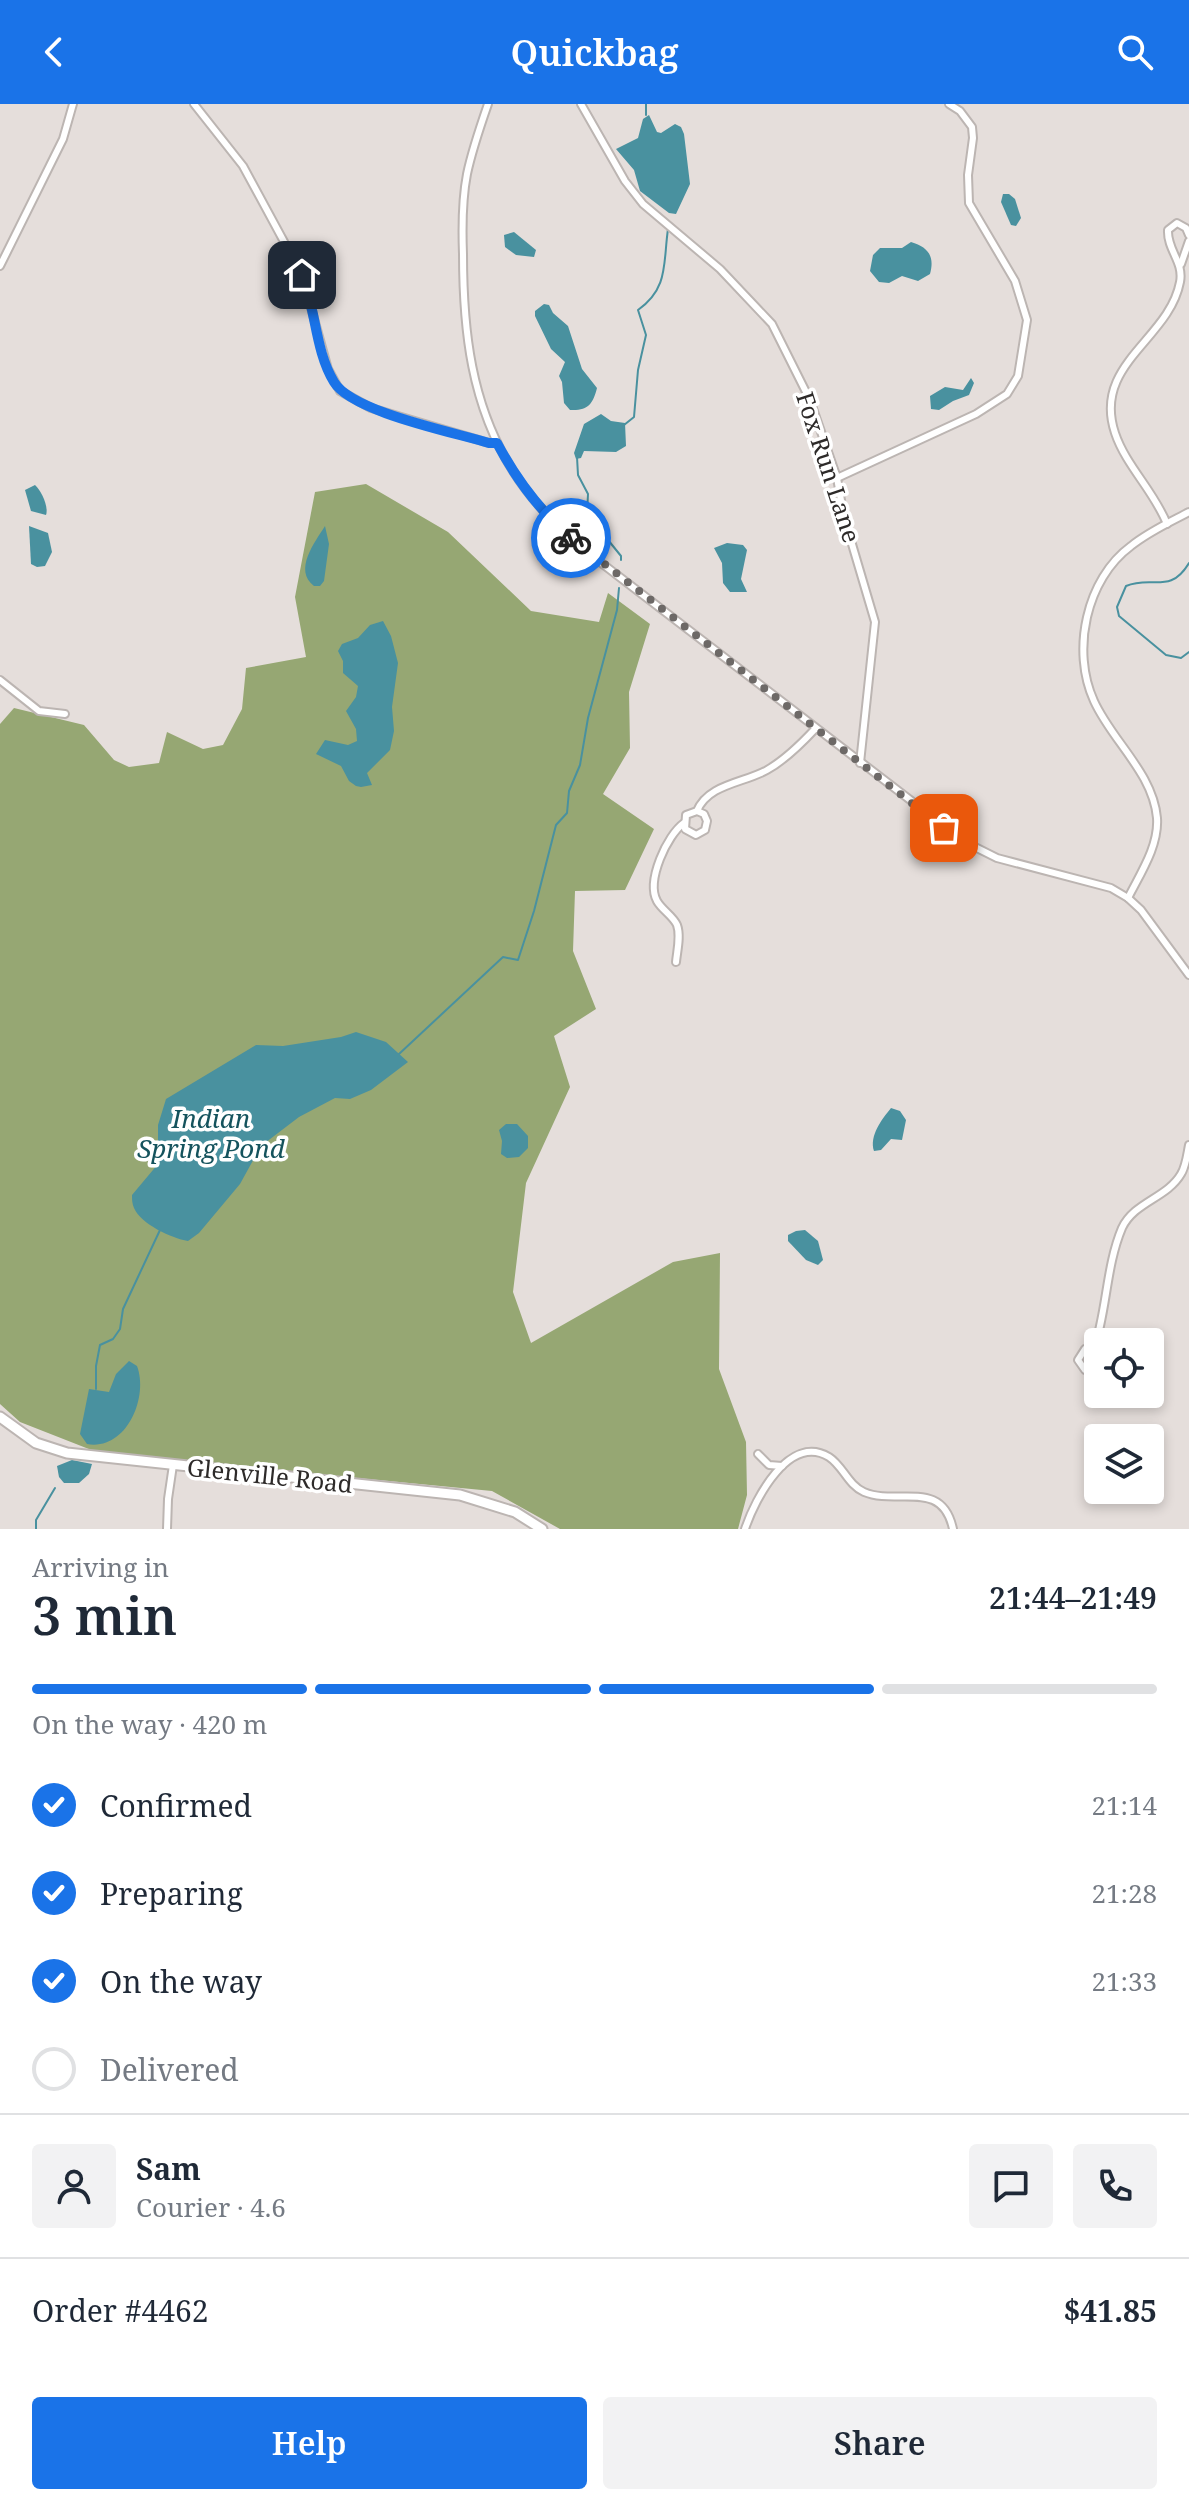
<!DOCTYPE html>
<html lang="en">
<head>
<meta charset="utf-8">
<style>
	:root { --surface:#fff; --page:#f2f2f3; --text:#1f2937; --muted:#747a83; --line:#e0e1e3; --accent:#1a73e8 }
	body { margin:0; font-family:"Noto Serif",serif; background:var(--page); color:var(--text); height:100vh; display:flex; flex-direction:column; font-size:30px; white-space:nowrap }
	* { box-sizing:border-box; margin:0 }
	p { font-size:26px; color:var(--muted) }
	.icon { flex:none; width:44px; height:44px; fill:none; stroke:currentColor; stroke-width:2; stroke-linecap:round; stroke-linejoin:round }
	.map { position:relative; height:1425px; overflow:hidden }
	.details { display:flex; flex-direction:column; background:var(--surface); flex:1 }
	.details>* { flex:none }
	.tools { position:absolute; left:1084px; top:1224px; display:grid; gap:16px }
	.tools a { display:grid; place-items:center; width:80px; height:80px; border-radius:8px; background:var(--surface); box-shadow:0 4px 12px #0003; font-size:40px }
	.pin { position:absolute; display:grid; place-items:center; width:68px; height:68px; color:#fff; margin:-34px; border-radius:16px; box-shadow:0 4px 12px #0006 }
	.courier { position:absolute; display:grid; place-items:center; width:80px; height:80px; margin:-40px; border:6px solid #1a73e8; border-radius:50%; background:#fff; color:#222; box-shadow:0 2px 10px #0007 }
	.overview em { font-style:normal; font-weight:600 }
	.overview div { display:flex; flex-direction:column-reverse }
	.overview { display:flex; align-items:center; justify-content:space-between; height:136px; padding:0 32px }
	h1 { font-size:52px; font-weight:600; line-height:60px }
	.bar { display:grid; grid-template-columns:repeat(4,1fr); gap:12px 8px; align-content:center; height:96px; padding:0 32px }
	.bar i { height:10px; border-radius:6px; background:var(--line) }
	.bar .on { background:var(--accent) }
	.bar p { grid-column:span 4 }
	.line { display:flex; align-items:center; gap:20px; padding:0 32px; border-top:2px solid var(--line) }
	.line div { flex:1 }
	.round { display:grid; place-items:center; flex:none; width:84px; height:84px; border-radius:8px; background:var(--page) }
	ol { padding:0 32px; list-style:none }
	li { display:flex; align-items:center; gap:24px; height:88px }
	li p { margin-inline-start:auto }
	li .icon { padding:8px; border-radius:50%; background:var(--accent); color:#fff; stroke-width:4 }
	li:last-child { color:var(--muted) }
	li i { width:44px; height:44px; border:4px solid var(--line); border-radius:50% }
	.action { display:flex; gap:16px; margin-top:auto; padding:16px 32px }
	.action a { flex:1; height:92px; border-radius:8px; background:var(--accent); color:#fff; font-size:32px; font-weight:600; line-height:92px; text-align:center }
	.action a+a { background:var(--page); color:var(--text) }
	header { display:flex; justify-content:space-between; align-items:center; height:104px; padding:0 32px; background:var(--accent); color:#fff; font-size:36px; font-weight:600 }
	.map>svg:first-child { display:block }
	.forest { fill:#96a773 }
	.water { fill:#49919f }
	.lines { fill:none; stroke-linecap:round; stroke-linejoin:round }
	.stream { stroke:#49919f; stroke-width:2 }
	.minor-casing { stroke:#bcb5b2; stroke-width:10 }
	.secondary-casing { stroke:#bcb5b2; stroke-width:13 }
	.minor { stroke:#fff; stroke-width:6 }
	.secondary { stroke:#fff; stroke-width:9 }
	.done { stroke:#6d6967; stroke-width:8; stroke-dasharray:0 14.4 }
	.route { stroke:#1a73e8; stroke-width:10 }
	.labels { text-anchor:middle; dominant-baseline:central; stroke-width:7; stroke-linejoin:round; paint-order:stroke }
	.street-label { font-size:24px; fill:#2d2a29; stroke:#fff }
	.water-label { font-size:26px; font-style:italic; fill:#15535d; stroke:#fff }
</style>
</head>
<body>
<header><svg class="icon" aria-label="back" viewBox="0 0 24 24"><path d="M15 5l-7 7 7 7"/></svg>Quickbag<svg class="icon" aria-label="search" viewBox="0 0 24 24"><circle cx="10" cy="10" r="6"/><path d="M15 15l6 6"/></svg></header>
<div class="map">
<svg width="1189" height="1425" viewBox="0 0 1189 1425">
	<rect width="100%" height="100%" fill="#e5dedb"/>
	<!-- forest -->
	<polygon class="forest" points="366,380 448,428 531,507 599,518 608,489 650,520 629,588 630,644 603,690 654,725 625,786 575,787 573,847 596,905 554,932 570,983 526,1079 513,1188 531,1239 673,1158 720,1149 719,1265 746,1338 747,1391 738,1425 560,1425 492,1387 99,1349 20,1318 0,1300 0,620 14,604 84,621 114,656 129,663 159,659 167,628 203,645 223,641 242,605 246,564 306,553 295,493 315,388"/>
	<!-- water -->
	<g class="water">
		<polygon points="649,11 657,28 661,29 675,20 681,23 684,30 690,80 676,110 669,109 640,87 634,66 616,45 638,34 643,15"/>
		<polygon points="1003,90 1009,90 1015,95 1021,114 1016,122 1011,121 1001,98"/>
		<polygon points="514,128 536,146 534,153 516,151 505,143 504,131"/>
		<path d="M911,138C928,143 935,152 930,170L918,177L902,172L889,179L879,178L870,167L873,151L880,144H902Z"/>
		<path d="M544,200L549,201L553,209L568,222L582,265L597,284C593,300 588,307 570,306L564,299L562,278L559,272L565,258L551,245L535,212V207Z"/>
		<polygon points="971,274 974,279 969,291 953,297 939,306 931,305 930,292 945,283 963,286"/>
		<polygon points="601,310 611,317 625,319 626,342 616,348 584,347 581,354 576,355 574,349 584,320"/>
		<path d="M35,381C41,386 49,403 46,411L31,407L25,386Z"/>
		<polygon points="29,422 48,429 52,448 45,462 37,463 31,460"/>
		<path d="M325,422L329,440L324,477L320,482H314C293,466 315,438 325,422Z"/>
		<polygon points="727,439 743,441 747,446 741,475 747,488 730,488 723,479 722,459 714,444"/>
		<polygon points="383,517 391,532 398,559 392,603 394,627 390,646 367,669 372,681 361,683 356,682 349,677 341,662 316,650 325,636 348,641 357,637 356,625 346,607 356,593 358,582 343,569 343,557 338,547 342,540 358,534 370,521"/>
		<path d="M356,928L386,938L408,958L371,986L350,995L335,994L299,1013L261,1042L240,1080L199,1129L188,1137C171,1134 141,1120 134,1104C132,1100 132,1095 132,1091L158,1060V1021L166,995L256,941L283,942L341,933Z"/>
		<path d="M891,1004L900,1007L906,1016L902,1036L891,1035L881,1046L874,1047C869,1032 882,1015 891,1004Z"/>
		<polygon points="506,1020 517,1020 528,1032 528,1044 519,1053 507,1054 501,1050 502,1037 499,1026"/>
		<polygon points="805,1126 818,1137 823,1156 818,1161 806,1156 788,1137 788,1131 796,1127"/>
		<path d="M129,1257L137,1262C149,1294 126,1347 87,1340L80,1330L89,1285L109,1288L116,1270Z"/>
		<polygon points="72,1356 92,1360 89,1370 79,1379 64,1379 59,1373 57,1362"/>
	</g>
	<g class="lines">
		<!-- stream -->
		<g class="stream">
			<polyline points="646,0 646,11"/>
			<path d="M624,321L634,313L638,266L646,231L638,206C669,184 663,159 668,125"/>
			<polyline points="577,353 578,371 588,390 587,410 621,452 621,456"/>
			<path d="M1189,459C1170,491 1152,471 1126,482L1117,503L1119,512L1166,551L1181,554L1189,548"/>
			<polyline points="399,950 503,853 518,856 534,807 556,721 567,709 569,687 580,661 588,614 617,506 619,484"/>
			<polyline points="96,1285 96,1262 100,1241 113,1235 120,1225 123,1205 160,1126"/>
			<polyline points="36,1425 36,1416 55,1384"/>
		</g>
		<!-- minor casing -->
		<g class="minor-casing">
			<g id="minor">
				<polyline points="194,0 243,62 302,171 328,265 340,287 371,304 489,339 497,339"/>
				<path d="M488,0C480,23 472,46 467,70C462,96 462,124 463,150C463,226 471,301 513,367C533,399 559,424 587,448L965,738L997,754L1111,784L1128,794L1141,806L1189,871"/>
				<polyline points="581,0 625,77 643,100 720,165 772,220 810,296 837,374 844,413 875,518 860,659"/>
				<polyline points="1181,160 1189,137"/>
				<polyline points="0,162 63,35 73,0"/>
				<polyline points="837,374 976,310 1007,290 1018,272 1027,216 1015,177 969,99 968,71 973,34 972,23 960,7 949,0"/>
				<path d="M1167,420C1154,387 1126,362 1115,329C1092,260 1169,236 1180,178C1184,158 1167,146 1168,126L1177,119L1186,124L1189,131"/>
				<polyline points="0,576 39,607 65,610"/>
				<path d="M697,707L704,710L707,717L705,726L696,731L685,725L686,711L697,707C708,680 744,679 767,666C785,656 801,640 815,625"/>
				<path d="M1128,794C1140,770 1159,742 1157,714C1153,669 1112,637 1094,597C1071,547 1086,475 1131,442C1148,428 1170,418 1189,408"/>
				<path d="M676,858C677,847 681,832 677,821C673,812 662,806 657,797C646,777 667,731 684,719"/>
				<path d="M1094,1245C1107,1206 1106,1162 1122,1124C1134,1098 1167,1094 1181,1070C1186,1062 1187,1051 1189,1041"/>
				<polyline points="1098,1248 1085,1245 1078,1256 1085,1266 1091,1267 1098,1263"/>
				<polyline points="758,1350 769,1361 782,1362"/>
				<polyline points="167,1425 168,1395 173,1361"/>
				<path d="M745,1425C755,1395 789,1329 829,1353C843,1362 848,1381 864,1388C897,1402 942,1374 953,1425"/>
			</g>
		</g>
		<!-- secondary casing -->
		<g class="secondary-casing">
			<polyline id="secondary" points="0,1313 36,1339 67,1349 460,1391 515,1408 542,1425"/>
		</g>
		<!-- minor -->
		<use href="#minor" class="minor"/>
		<!-- secondary -->
		<use href="#secondary" class="secondary"/>
	</g>
	<g class="lines">
		<!-- done -->
		<polyline class="done" points="571,434 944,724"/>
		<!-- route -->
		<path class="route" d="M302,171C316,205 315,247 334,278C352,308 453,328 489,339H497C516,375 540,407 571,434"/>
	</g>
	<g class="labels">
		<!-- street labels -->
		<g class="street-label">
			<text transform="translate(829 363) rotate(72)">Fox Run Lane</text>
			<text transform="translate(270 1371) rotate(6)">Glenville Road</text>
		</g>
		<!-- water labels -->
		<g class="water-label">
			<text x="211" y="1014">Indian<tspan x="211" dy="30">Spring Pond</tspan></text>
		</g>
	</g>
</svg>
<div class="tools">
<a><svg class="icon" aria-label="locate" viewBox="0 0 24 24"><circle cx="12" cy="12" r="6"/><path d="M12 2v4M12 18v4M2 12h4M18 12h4"/></svg></a>
<a><svg class="icon" aria-label="layers" viewBox="0 0 24 24"><path d="M12 4l9 5-9 5-9-5zM3 14l9 5 9-5"/></svg></a>
</div>
<div class="pin" style="left:944px;top:724px;background:#ea580c"><svg class="icon" aria-label="bag" viewBox="0 0 24 24"><path d="M5 8h14l-1 12H6zM9 8a3 3 0 0 1 6 0"/></svg></div>
<div class="pin" style="left:302px;top:171px;background:#1f2937"><svg class="icon" aria-label="home" viewBox="0 0 24 24"><path d="M3 11l9-7 9 7M6 9v11h12V9"/></svg></div>
<div class="courier" style="left:571px;top:434px"><svg class="icon" aria-label="bike" viewBox="0 0 24 24"><circle cx="6" cy="16" r="4"/><circle cx="18" cy="16" r="4"/><path d="M6 16l4-8h5l3 8M10 8l3 8H6M13 5h3"/></svg></div>
</div>
<section class="details">
<div class="overview"><div><h1>3 min</h1><p>Arriving in</p></div><em>21:44–21:49</em></div>
<div class="bar"><i class="on"></i><i class="on"></i><i class="on"></i><i></i><p>On the way · 420 m</p></div>
<ol>
<li><svg class="icon" aria-label="check" viewBox="0 0 24 24"><path d="M5 12l5 5 9-10"/></svg>Confirmed<p>21:14</p></li>
<li><svg class="icon" aria-label="check" viewBox="0 0 24 24"><path d="M5 12l5 5 9-10"/></svg>Preparing<p>21:28</p></li>
<li><svg class="icon" aria-label="check" viewBox="0 0 24 24"><path d="M5 12l5 5 9-10"/></svg>On the way<p>21:33</p></li>
<li><i></i>Delivered</li>
</ol>
<div class="line" style="height:144px"><a class="round"><svg class="icon" aria-label="person" viewBox="0 0 24 24"><circle cx="12" cy="8" r="4"/><path d="M4 21q1-7 8-7t8 7"/></svg></a><div><b>Sam</b><p>Courier · 4.6</p></div><a class="round"><svg class="icon" aria-label="chat" viewBox="0 0 24 24"><path d="M4 5h16v11H9l-5 4z"/></svg></a><a class="round"><svg class="icon" aria-label="phone" viewBox="0 0 24 24"><path d="M5 4h4l2 5-3 2q2 4 5 5l2-3 5 2v4C11 20 4 13 5 4z"/></svg></a></div>
<div class="line" style="height:104px"><div>Order #4462</div><b>$41.85</b></div>
<div class="action"><a>Help</a><a>Share</a></div>
</section>
</body>
</html>
